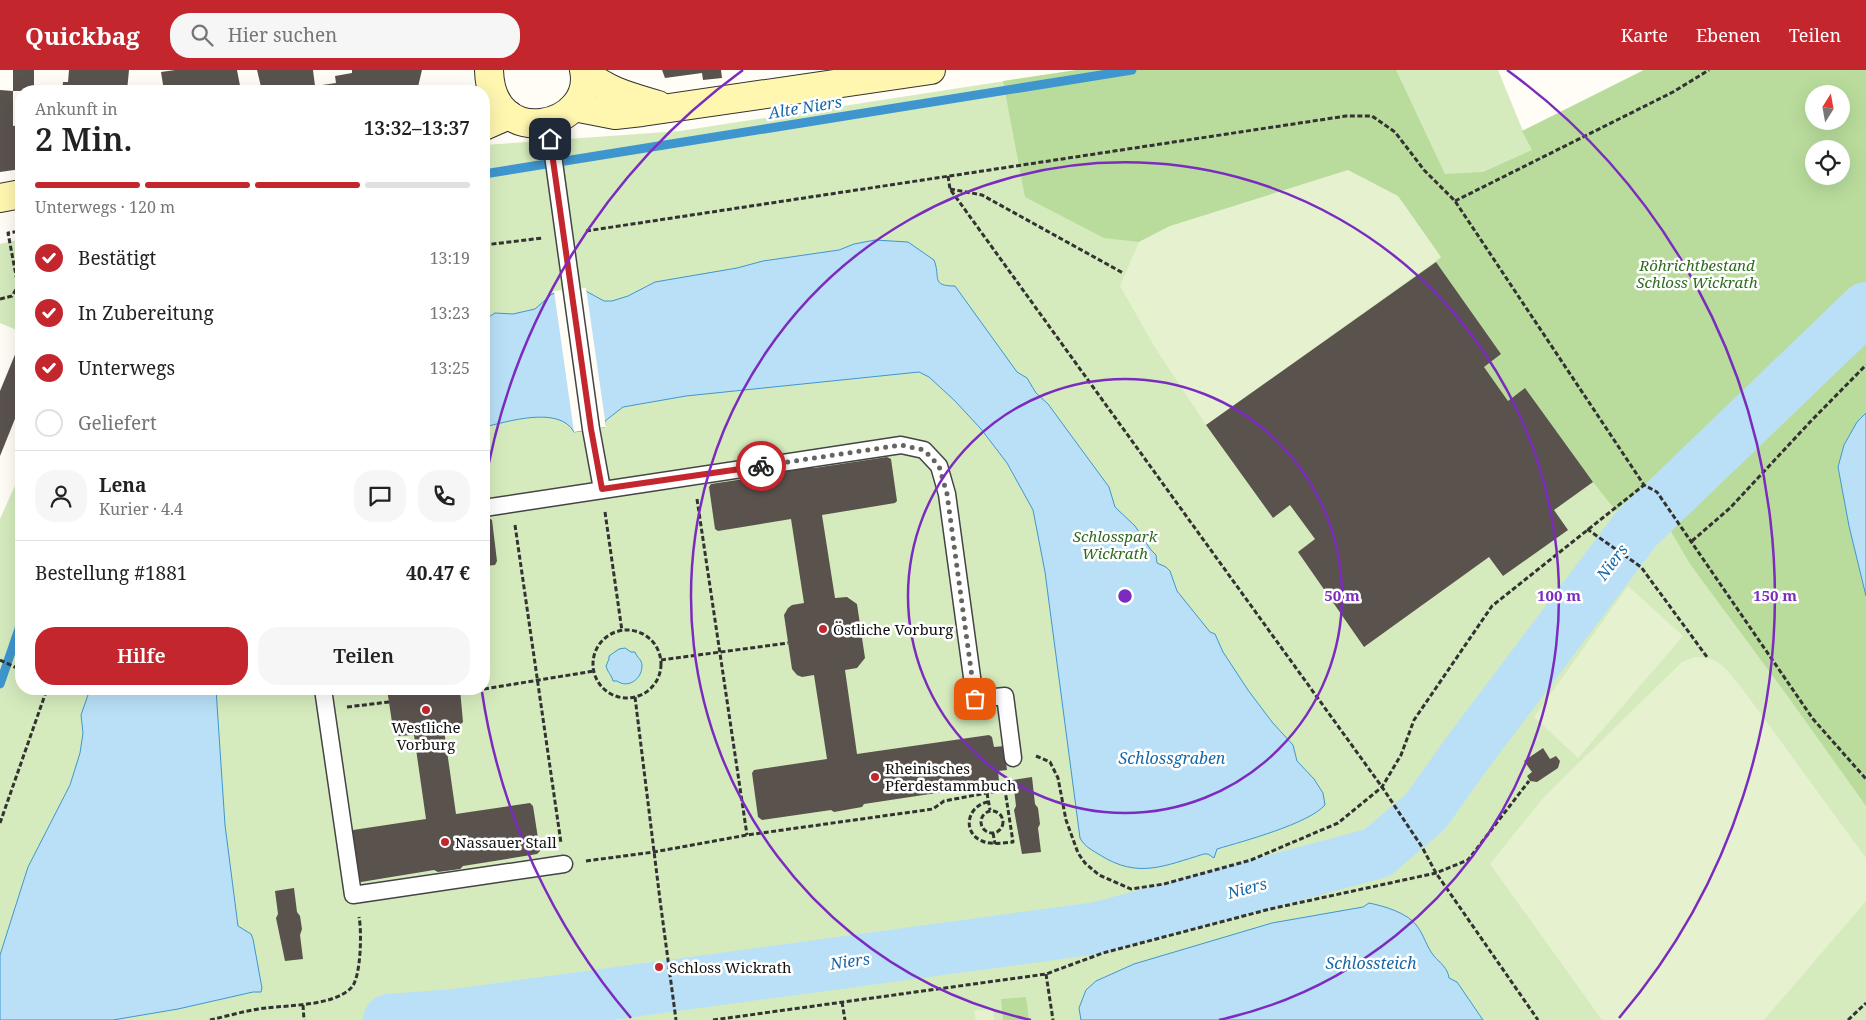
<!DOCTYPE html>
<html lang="de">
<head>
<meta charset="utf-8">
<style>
	:root { --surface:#fff; --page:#f6f6f6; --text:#222; --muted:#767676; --line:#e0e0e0; --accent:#c4262e }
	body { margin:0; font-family:"Noto Serif",serif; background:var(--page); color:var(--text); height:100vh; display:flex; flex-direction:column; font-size:19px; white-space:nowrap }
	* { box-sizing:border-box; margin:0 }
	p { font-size:16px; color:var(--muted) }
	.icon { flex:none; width:28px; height:28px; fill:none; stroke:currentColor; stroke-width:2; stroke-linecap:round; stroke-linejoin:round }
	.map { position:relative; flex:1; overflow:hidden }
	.drawer { position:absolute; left:15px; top:15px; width:475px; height:610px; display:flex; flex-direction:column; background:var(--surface); border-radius:20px; box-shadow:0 5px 20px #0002 }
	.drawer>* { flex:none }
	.needle { width:32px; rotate:11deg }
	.fabs { position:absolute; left:1805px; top:15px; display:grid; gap:10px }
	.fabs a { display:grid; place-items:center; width:45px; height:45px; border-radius:50%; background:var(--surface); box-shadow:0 5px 20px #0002; font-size:25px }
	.pin { position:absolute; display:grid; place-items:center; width:42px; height:42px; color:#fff; margin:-21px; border-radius:10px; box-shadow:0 2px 8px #0006 }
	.courier { position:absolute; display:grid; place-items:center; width:50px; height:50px; margin:-25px; border:4px solid #c4262e; border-radius:50%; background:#fff; color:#222; box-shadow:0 1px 6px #0007 }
	.headline em { font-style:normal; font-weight:600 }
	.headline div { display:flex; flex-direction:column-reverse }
	.headline { display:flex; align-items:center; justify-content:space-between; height:85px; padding:0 20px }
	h1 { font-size:32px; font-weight:600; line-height:38px }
	.bar { display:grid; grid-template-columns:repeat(4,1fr); gap:8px 5px; align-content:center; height:60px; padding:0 20px }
	.bar i { height:6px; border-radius:4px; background:var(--line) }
	.bar .on { background:var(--accent) }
	.bar p { grid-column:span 4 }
	.line { display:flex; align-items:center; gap:12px; padding:0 20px; border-top:1px solid var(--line) }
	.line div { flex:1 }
	.round { display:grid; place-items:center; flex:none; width:52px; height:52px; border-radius:20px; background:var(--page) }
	ol { padding:0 20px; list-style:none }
	li { display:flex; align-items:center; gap:15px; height:55px }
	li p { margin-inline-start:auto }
	li .icon { padding:5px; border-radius:50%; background:var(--accent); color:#fff; stroke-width:4 }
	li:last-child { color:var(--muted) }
	li i { width:28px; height:28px; border:2px solid var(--line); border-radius:50% }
	.cta { display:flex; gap:10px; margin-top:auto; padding:10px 20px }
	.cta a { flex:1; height:58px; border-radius:20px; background:var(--accent); color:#fff; font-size:20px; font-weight:600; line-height:58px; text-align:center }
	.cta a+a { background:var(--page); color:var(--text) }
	header { display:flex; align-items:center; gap:30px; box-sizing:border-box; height:70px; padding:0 25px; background:var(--accent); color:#fff }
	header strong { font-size:24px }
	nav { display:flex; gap:28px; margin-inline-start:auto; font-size:18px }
	.search { width:350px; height:45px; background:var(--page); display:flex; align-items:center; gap:12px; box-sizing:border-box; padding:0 18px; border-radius:20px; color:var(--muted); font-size:19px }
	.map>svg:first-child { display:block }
	.green { fill:#d5ebbd; fill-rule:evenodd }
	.forest { fill:#b9dc9c; fill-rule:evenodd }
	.pitch { fill:#e6f2cf }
	.water { fill:#b9e0f7; stroke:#3f96cf }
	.pier { fill:#fffdf5 }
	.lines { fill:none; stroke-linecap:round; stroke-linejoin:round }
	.stream { stroke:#3f96cf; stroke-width:9 }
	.river { stroke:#b9e0f7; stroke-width:52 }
	.building { fill:#5a524d }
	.lane-casing { stroke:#444; stroke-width:19 }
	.secondary-casing { stroke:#333; stroke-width:30 }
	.path { stroke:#333; stroke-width:3; stroke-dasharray:5 2.5; stroke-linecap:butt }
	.lane { stroke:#fff; stroke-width:16 }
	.secondary { stroke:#fff6b0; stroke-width:28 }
	.done { stroke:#646461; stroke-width:5; stroke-dasharray:0 9 }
	.route { stroke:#c4262e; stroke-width:6 }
	.ring { fill:none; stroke:#7b2cbf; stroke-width:2.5 }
	.poi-dot { fill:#c4262e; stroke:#fff; stroke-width:2 }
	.labels { text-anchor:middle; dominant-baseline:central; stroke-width:5; stroke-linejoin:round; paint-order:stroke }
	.park-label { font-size:15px; font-style:italic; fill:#2f6b1f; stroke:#fff }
	.poi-label { font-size:15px; fill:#111; stroke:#fff; text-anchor:start }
	.water-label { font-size:16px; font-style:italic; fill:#1768a6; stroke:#fff }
	.centre { fill:#7b2cbf; stroke:#fff; stroke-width:2.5 }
	.ring-label { font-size:15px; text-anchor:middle; font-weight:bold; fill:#7b2cbf; stroke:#fff; stroke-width:5; stroke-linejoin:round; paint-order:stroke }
</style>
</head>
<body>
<header>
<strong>Quickbag</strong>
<div class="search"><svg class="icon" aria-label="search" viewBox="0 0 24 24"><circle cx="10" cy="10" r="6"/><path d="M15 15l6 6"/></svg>Hier suchen</div>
<nav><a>Karte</a><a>Ebenen</a><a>Teilen</a></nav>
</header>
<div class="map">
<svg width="1866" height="950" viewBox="0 0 1866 950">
	<rect width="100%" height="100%" fill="#fffdf5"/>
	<!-- green -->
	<g class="green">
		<path d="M1077,0H1498L1523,61L1644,0H1866V950H0V449L21,402V619H484V75L680,61ZM1814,24H1841V51H1814ZM1814,79H1841V106H1814Z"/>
		<polygon points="21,169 21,254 19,261 0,253 0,174"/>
	</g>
	<!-- forest -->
	<g class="forest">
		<path d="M1077,0H1396L1445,104L1483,102L1532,80L1522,61L1644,0H1866V343L1857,352L1844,375L1838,397L1849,456L1866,526V736L1789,628L1690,494L1644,415L1616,441L1593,412L1525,319L1508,331L1484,297L1501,284L1436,192L1441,187L1170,156L1139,172L1104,168L1025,127L1003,11ZM1814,24H1841V51H1814ZM1814,79H1841V106H1814Z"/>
		<polygon points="1026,927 1029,950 1003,950 1001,929"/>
	</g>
	<!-- pitch -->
	<g class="pitch">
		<polygon points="1348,100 1398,126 1441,187 1206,355 1156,279 1120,216 1139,172 1170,156"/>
		<polygon points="1628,516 1683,566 1578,688 1534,647"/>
		<path d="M1695,587C1720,586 1726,600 1741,617L1866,788V831L1764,950H1602L1490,794L1544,727L1682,592Z"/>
		<polygon points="993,939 994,950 976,950 974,941"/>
	</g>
	<!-- water -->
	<g class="water">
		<path d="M875,170L908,172L934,190C941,207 930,216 955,216L1017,302L1027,308L1036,323L1048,334L1109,417L1115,437L1135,456L1151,480L1156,485L1157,493L1166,497L1170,501L1177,521L1210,562L1215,564L1223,582L1248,620L1272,652L1293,675L1297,691L1314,709L1323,723L1325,735C1308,754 1244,771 1217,779L1214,788L1208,784H1204C1164,796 1138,809 1100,785C1092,780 1085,777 1080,768L1045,502L1033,440L1007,393L981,359L954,330L929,307L919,302L686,326L623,337L605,351V357L574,362C559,335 507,352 484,357V250L495,243L513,244L535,239L552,224L584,220L604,231H612L628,226L655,212L737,198L763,191L839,180L854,174Z"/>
		<polygon points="1866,343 1866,526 1849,456 1838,397 1844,375 1857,352"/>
		<path d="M625,578L631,582H635C637,588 642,589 642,596C642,609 628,619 617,611H613C612,605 607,602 606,596L609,589V586L619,579Z"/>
		<polygon points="90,619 216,619 225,755 238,856 251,864 253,869 262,918 261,922 253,922 178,939 113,950 0,950 0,885 28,797 70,715 80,683 83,663 81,645"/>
		<path d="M1369,833C1384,836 1408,843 1417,856C1424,865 1426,876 1434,886C1440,893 1448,898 1449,908L1457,912L1483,950H1081L1079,938L1086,920L1096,911L1134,894L1272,853L1363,837Z"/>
	</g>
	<!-- pier -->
	<polygon class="pier" points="585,218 586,218 606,357 574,362 554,221"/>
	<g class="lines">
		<!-- stream -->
		<g class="stream">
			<polyline points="484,104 1132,0"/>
			<polyline points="0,614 21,553"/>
		</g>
		<!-- river -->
		<polyline class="river" points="389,950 455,945 1097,858 1377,783 1426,741 1465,686 1636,459 1866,238"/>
	</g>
	<!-- building -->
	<g class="building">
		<polygon points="13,0 34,0 34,21 13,21 13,56 21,55 21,99 0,102 0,20 13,21"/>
		<polygon points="69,0 129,0 127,21 62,21 63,12 68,12"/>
		<polygon points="175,0 237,0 241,21 164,21 161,2"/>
		<polygon points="257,0 313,0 315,16 336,13 335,6 352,3 352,0 422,0 417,21 262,21"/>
		<polygon points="662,0 721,0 722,8 703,10 702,3 665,8"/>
		<polygon points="1436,192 1501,284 1484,297 1508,331 1525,318 1593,412 1554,440 1568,460 1503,506 1489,487 1364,577 1298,482 1315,469 1290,435 1273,448 1206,355"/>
		<polygon points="21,270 21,334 0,386 0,321"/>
		<polygon points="887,387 891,389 897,431 895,433 822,445 835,528 847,527 857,534 865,588 857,598 845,600 857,684 989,665 992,667 994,677 1004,676 1007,700 998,701 999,711 996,714 864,734 862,737 834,742 831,740 762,750 758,747 752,703 754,700 827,689 814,605 802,607 797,605 792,599 784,545 788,538 792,535 804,533 791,449 718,461 715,459 709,417 711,414 784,403 787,399 809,396 814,398"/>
		<polygon points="488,447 492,450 497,491 495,495 484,496 484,448"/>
		<polygon points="387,619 460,619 463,652 456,658 444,660 456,744 530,733 533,736 540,781 537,784 463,796 460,799 438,802 434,800 361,812 357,809 351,763 353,760 426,749 414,665 399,666 393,659"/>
		<polygon points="1543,678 1550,689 1556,686 1560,691 1558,698 1537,712 1530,711 1527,706 1532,702 1524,691"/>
		<polygon points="1032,707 1035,734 1038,738 1040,754 1038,758 1041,782 1022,784 1014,740 1016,736 1013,710"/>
		<polygon points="294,818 297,842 300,846 302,859 300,865 303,889 285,891 276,848 278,844 275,821"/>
	</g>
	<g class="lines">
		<!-- lane casing -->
		<g class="lane-casing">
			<g id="lane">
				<polyline points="547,53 553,85 591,359 602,419"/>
				<polyline points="484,438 901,375 924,380 939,396 947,424 975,629 1005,626 1013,688"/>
				<polyline points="323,619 353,825 564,794"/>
			</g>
		</g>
		<!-- secondary casing -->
		<g class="secondary-casing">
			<g id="secondary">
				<path d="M489,0C491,83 596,58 584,0"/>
				<path d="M585,3C610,22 628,26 658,35"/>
				<polyline points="574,37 615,45 642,42 931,0"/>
				<polyline points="484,56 509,45"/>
				<polyline points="0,128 21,124"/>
			</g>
		</g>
		<!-- path -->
		<g class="path">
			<polyline points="948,106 950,119 1382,717 1422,777 1436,803 1538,950"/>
			<polyline points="950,119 982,125 1123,203"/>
			<polyline points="1455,131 1673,22 1709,0"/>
			<polyline points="586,161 1346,46 1372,46 1395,62 1424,100 1455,131 1644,415 1657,422 1813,649 1866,709"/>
			<polyline points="484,175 543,168"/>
			<polyline points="0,229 12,226 18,216 8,163 21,161"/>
			<polyline points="697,429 747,765"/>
			<polyline points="605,442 622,561"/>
			<polyline points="515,455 561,773"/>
			<polyline points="1587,459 1641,497 1707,587"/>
			<polyline points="1692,471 1730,438 1811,351 1866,295"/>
			<circle cx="627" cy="594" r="34"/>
			<polyline points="0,590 21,600"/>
			<polyline points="661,590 788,573"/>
			<polyline points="484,619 594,601"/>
			<polyline points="460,622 483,619"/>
			<polyline points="635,627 660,830 676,950"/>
			<polyline points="347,637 389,632"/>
			<polyline points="1036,686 1050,692 1058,708 1066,750 1078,783 1085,793 1099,805 1131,819 1164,814 1251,790 1338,753 1382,717 1401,685 1414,650 1492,536 1644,415"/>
			<polyline points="987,723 990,740"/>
			<path d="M988,732C968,735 961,762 982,771C991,775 1003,773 1013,772L1005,720"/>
			<circle cx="992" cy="752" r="11"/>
			<polyline points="0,753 47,619"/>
			<polyline points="993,763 995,774"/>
			<polyline points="586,791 654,782 747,765 933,739 944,731 1008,719 1007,711"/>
			<polyline points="1046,904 1053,950"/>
			<polyline points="842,932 845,950"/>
			<polyline points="303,935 304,950"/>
			<path d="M210,950C228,946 247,940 266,938C290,935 333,936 351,918C361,909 362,861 359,847"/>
			<polyline points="713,950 1046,904 1103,883 1270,839 1436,803 1468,790 1529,711"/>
			<polyline points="1848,950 1866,933"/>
		</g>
		<!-- lane -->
		<use href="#lane" class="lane"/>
		<!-- secondary -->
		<use href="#secondary" class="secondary"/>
	</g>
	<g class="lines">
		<!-- done -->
		<polyline class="done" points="761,396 901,375 924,380 939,396 947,424 975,629"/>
		<!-- route -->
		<polyline class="route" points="550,69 591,359 602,419 761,396"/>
	</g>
	<!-- distance rings -->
	<g class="ring">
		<circle cx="1125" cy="526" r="217"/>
		<path d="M1031 950A434 434 0 1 1 1219 950"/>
		<path d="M631 948A650 650 0 0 1 482 622M484 419A650 650 0 0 1 743 0M1507 0A650 650 0 0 1 1619 948"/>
	</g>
	<!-- markers -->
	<g class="poi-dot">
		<circle cx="823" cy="559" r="5"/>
		<circle cx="426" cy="640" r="5"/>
		<circle cx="875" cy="707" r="5"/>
		<circle cx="445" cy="772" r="5"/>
		<circle cx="659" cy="897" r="5"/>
	</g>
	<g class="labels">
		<!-- park labels -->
		<g class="park-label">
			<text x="1697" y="195">Röhrichtbestand<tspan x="1697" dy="17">Schloss Wickrath</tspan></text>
			<text x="1115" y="466">Schlosspark<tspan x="1115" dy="17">Wickrath</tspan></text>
		</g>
		<!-- poi labels -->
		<g class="poi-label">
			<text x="833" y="559">Östliche Vorburg</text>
			<text x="426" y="657" text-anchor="middle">Westliche<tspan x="426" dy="17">Vorburg</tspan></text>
			<text x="885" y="698">Rheinisches<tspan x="885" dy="17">Pferdestammbuch</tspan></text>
			<text x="455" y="772">Nassauer Stall</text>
			<text x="669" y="897">Schloss Wickrath</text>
		</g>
		<!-- water labels -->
		<g class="water-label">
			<text transform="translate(805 37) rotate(-9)">Alte Niers</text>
			<text transform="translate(1612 492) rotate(-53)">Niers</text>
			<text x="1172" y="688">Schlossgraben</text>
			<text transform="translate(1247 818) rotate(-15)">Niers</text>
			<text transform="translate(850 891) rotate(-8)">Niers</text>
			<text x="1371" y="893">Schlossteich</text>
		</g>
	</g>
	<circle cx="1125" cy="526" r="8" class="centre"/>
	<g class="ring-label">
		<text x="1342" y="531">50 m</text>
		<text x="1559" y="531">100 m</text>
		<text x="1775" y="531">150 m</text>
	</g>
</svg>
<div class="fabs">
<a><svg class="needle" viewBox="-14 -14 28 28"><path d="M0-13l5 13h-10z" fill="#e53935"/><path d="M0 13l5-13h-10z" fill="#767676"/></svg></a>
<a><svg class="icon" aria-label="locate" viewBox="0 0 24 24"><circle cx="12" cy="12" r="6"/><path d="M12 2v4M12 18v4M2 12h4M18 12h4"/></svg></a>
</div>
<div class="pin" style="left:975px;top:629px;background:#ea580c"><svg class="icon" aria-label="bag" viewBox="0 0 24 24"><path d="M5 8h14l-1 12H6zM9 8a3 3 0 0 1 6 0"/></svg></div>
<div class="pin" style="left:550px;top:69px;background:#1f2937"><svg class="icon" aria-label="home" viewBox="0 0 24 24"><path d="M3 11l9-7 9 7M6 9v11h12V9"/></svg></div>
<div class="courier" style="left:761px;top:396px"><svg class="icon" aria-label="bike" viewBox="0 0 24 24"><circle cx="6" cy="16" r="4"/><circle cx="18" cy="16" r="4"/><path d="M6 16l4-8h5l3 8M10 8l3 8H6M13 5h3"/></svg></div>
<section class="drawer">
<div class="headline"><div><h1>2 Min.</h1><p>Ankunft in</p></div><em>13:32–13:37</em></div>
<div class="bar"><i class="on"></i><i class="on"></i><i class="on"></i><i></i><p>Unterwegs · 120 m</p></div>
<ol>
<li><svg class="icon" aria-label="check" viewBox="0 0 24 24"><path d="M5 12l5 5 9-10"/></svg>Bestätigt<p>13:19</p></li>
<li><svg class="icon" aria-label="check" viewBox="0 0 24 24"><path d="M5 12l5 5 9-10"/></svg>In Zubereitung<p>13:23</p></li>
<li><svg class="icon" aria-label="check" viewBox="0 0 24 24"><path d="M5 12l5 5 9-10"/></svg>Unterwegs<p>13:25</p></li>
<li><i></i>Geliefert</li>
</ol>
<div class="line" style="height:90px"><a class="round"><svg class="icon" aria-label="person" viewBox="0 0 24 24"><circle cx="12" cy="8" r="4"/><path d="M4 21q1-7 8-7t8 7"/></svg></a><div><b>Lena</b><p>Kurier · 4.4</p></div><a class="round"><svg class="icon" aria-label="chat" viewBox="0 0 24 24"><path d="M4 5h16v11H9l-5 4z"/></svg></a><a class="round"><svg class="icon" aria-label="phone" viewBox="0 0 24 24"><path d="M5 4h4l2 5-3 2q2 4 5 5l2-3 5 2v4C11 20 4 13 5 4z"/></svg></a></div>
<div class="line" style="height:65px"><div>Bestellung #1881</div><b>40.47 €</b></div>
<div class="cta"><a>Hilfe</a><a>Teilen</a></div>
</section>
</div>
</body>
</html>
